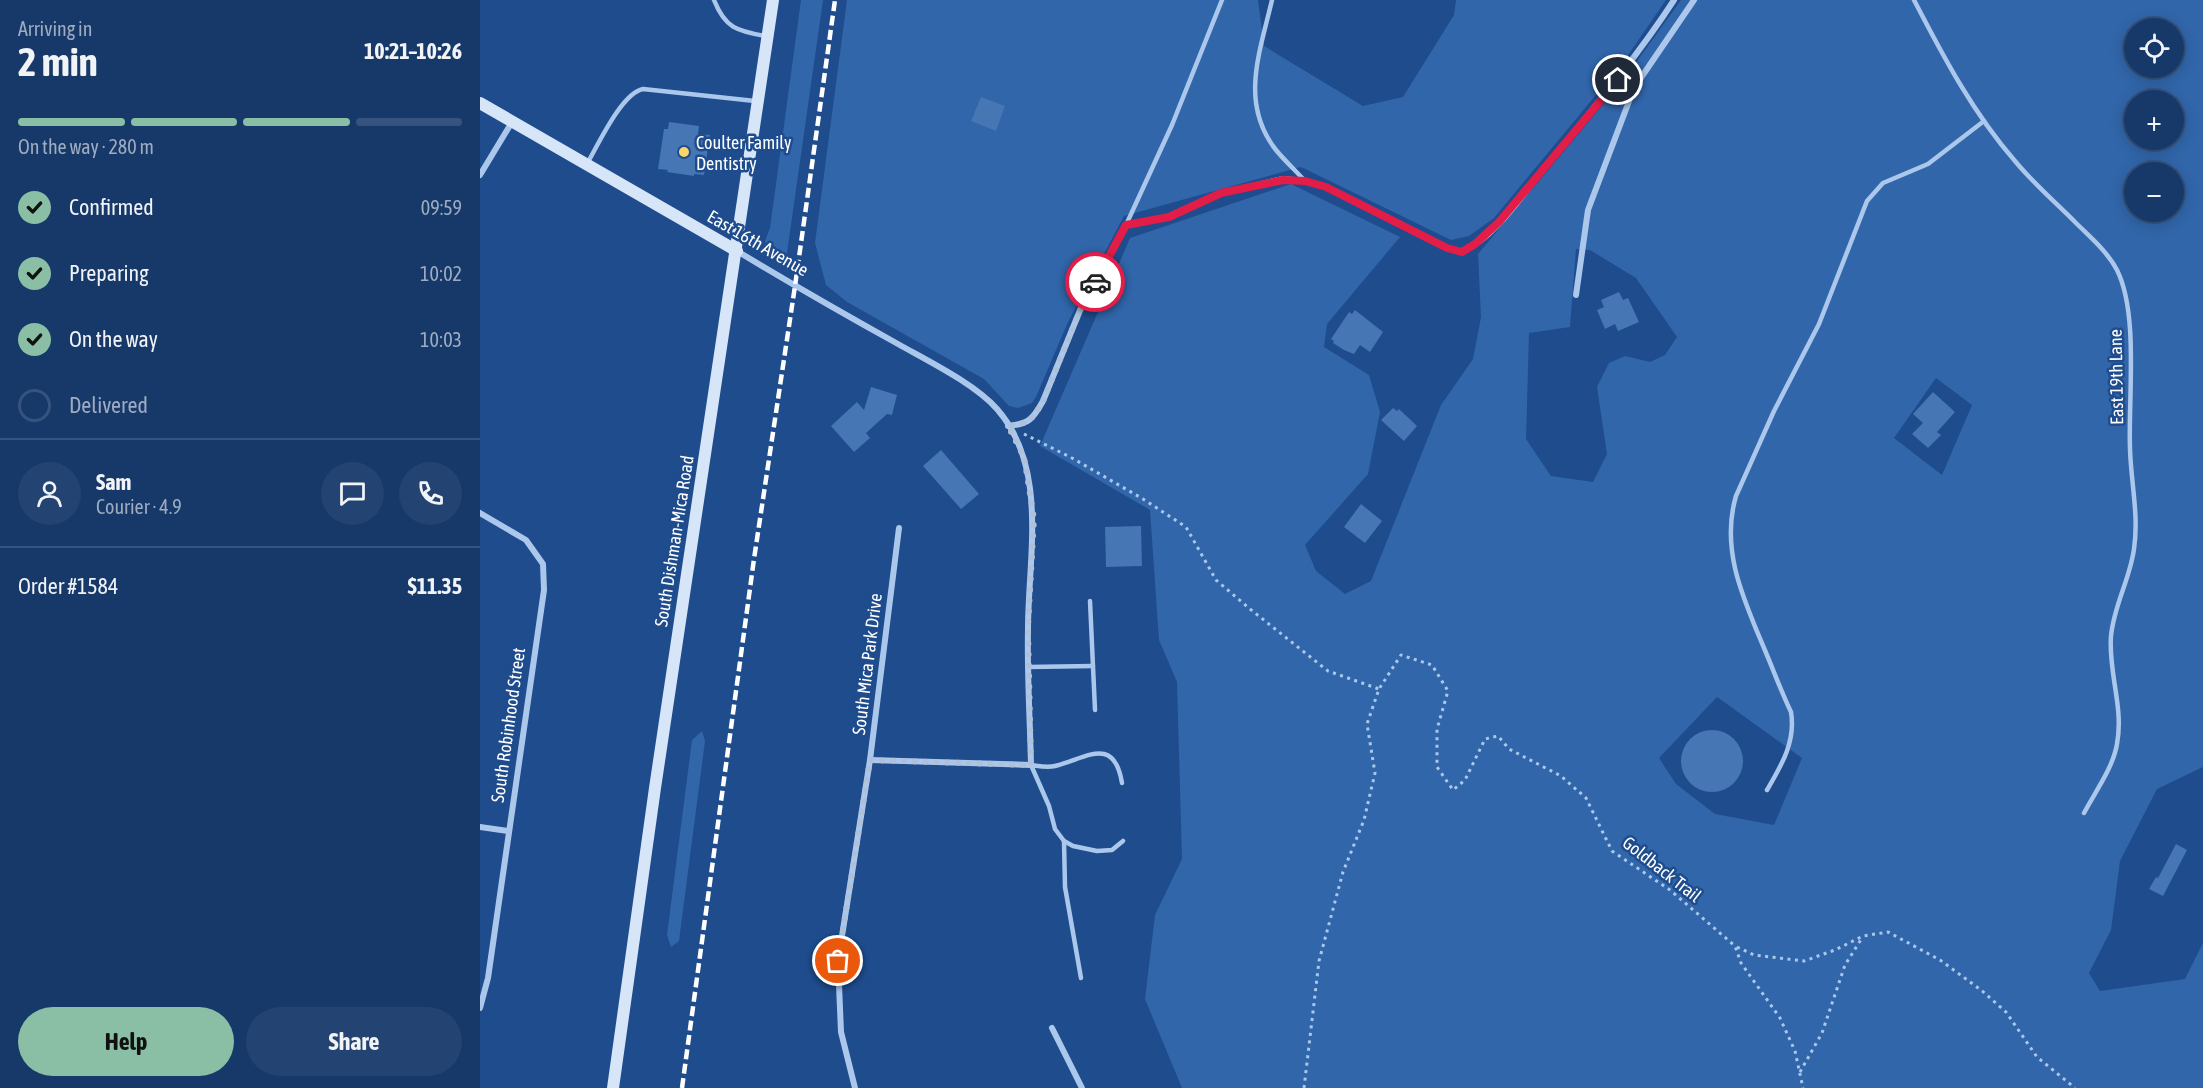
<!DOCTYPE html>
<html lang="en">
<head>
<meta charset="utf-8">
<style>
	:root { --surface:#16396a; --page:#234472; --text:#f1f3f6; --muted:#9eacc1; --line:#35537e; --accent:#8abfa5 }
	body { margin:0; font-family:"Asap Condensed",sans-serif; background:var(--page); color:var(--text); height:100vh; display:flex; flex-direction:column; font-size:22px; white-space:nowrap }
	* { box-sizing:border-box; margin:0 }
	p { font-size:20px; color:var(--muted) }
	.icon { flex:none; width:33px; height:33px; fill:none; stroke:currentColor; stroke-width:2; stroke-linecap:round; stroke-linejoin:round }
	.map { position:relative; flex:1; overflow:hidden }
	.side { display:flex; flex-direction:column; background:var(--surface); width:480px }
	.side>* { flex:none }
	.fabs { position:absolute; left:1644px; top:18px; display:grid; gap:12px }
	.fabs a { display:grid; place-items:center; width:60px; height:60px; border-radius:50%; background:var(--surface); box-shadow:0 3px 15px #0003,0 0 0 2px var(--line); font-size:30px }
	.pin { position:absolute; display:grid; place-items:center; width:51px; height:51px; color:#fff; margin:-26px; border:3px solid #fff; border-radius:50%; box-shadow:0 2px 6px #0007 }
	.courier { position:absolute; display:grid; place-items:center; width:60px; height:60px; margin:-30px; border:4px solid #e11d48; border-radius:50%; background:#fff; color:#222; box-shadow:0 2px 8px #0007 }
	.overview em { font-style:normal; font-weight:700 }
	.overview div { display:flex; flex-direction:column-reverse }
	.overview { display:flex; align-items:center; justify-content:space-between; height:102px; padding:0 18px }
	h1 { font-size:39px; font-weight:700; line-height:45px }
	.bar { display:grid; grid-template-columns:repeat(4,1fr); gap:9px 6px; align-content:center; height:72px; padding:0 18px }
	.bar i { height:8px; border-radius:4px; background:var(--line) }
	.bar .active { background:var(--accent) }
	.bar p { grid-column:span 4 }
	.line { display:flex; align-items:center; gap:15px; padding:0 18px; border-top:2px solid var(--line) }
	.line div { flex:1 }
	.round { display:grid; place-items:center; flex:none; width:63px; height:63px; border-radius:32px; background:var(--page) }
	ol { padding:0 18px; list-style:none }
	li { display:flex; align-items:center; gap:18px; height:66px }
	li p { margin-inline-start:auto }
	li .icon { padding:6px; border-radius:50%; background:var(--accent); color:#111; stroke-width:4 }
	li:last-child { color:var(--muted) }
	li i { width:33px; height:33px; border:3px solid var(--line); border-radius:50% }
	.action { display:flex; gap:12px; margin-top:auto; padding:12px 18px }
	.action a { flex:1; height:69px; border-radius:36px; background:var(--accent); color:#111; font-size:24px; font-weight:700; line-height:69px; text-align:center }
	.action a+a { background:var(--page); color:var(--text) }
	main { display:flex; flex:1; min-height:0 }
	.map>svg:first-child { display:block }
	.green { fill:#3166aa; fill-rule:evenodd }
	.building { fill:#4676b4 }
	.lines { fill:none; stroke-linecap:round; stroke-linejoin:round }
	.path { stroke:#abc8ec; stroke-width:3; stroke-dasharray:3 4.5; stroke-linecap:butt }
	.lane { stroke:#abc8ec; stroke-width:4.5 }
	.street { stroke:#abc8ec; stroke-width:6 }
	.secondary { stroke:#d7e5f9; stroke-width:12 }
	.rail { stroke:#fff; stroke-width:4.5; stroke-dasharray:10 4.5; stroke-linecap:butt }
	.done { stroke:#b0c0d7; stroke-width:6; stroke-dasharray:0 10.8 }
	.route { stroke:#e11d48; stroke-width:8 }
	.poi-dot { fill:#fbd46a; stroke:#1e4c8d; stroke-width:2 }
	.labels { text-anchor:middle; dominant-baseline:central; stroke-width:5; stroke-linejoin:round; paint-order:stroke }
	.poi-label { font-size:18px; fill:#fff; stroke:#1e4c8d; text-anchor:start }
	.street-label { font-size:18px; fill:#fff; stroke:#1e4c8d }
</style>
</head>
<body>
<main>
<section class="side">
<div class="overview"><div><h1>2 min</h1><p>Arriving in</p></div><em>10:21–10:26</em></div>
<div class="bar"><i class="active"></i><i class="active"></i><i class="active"></i><i></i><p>On the way · 280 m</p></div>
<ol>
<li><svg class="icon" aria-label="check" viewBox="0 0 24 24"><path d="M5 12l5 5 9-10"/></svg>Confirmed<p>09:59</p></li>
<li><svg class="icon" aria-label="check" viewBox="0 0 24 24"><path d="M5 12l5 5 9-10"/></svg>Preparing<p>10:02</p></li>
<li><svg class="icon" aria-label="check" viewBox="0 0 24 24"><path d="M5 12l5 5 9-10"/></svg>On the way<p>10:03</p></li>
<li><i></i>Delivered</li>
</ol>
<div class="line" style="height:108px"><a class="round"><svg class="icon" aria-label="person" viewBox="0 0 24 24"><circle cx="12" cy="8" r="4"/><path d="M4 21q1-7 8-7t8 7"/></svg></a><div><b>Sam</b><p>Courier · 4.9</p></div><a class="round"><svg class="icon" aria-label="chat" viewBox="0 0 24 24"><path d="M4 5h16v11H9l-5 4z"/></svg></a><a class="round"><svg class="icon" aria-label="phone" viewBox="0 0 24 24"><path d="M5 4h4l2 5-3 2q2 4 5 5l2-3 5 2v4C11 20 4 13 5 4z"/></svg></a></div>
<div class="line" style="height:78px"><div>Order #1584</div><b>$11.35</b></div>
<div class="action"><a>Help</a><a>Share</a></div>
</section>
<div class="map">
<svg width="1723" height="1088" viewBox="0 0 1723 1088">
	<rect width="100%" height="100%" fill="#1e4c8d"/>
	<!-- green -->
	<g class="green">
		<polygon points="321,0 343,0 306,260 288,250 285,241 290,228"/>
		<polygon points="367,0 778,0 784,46 883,106 923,97 974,15 976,0 1186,0 1144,61 1014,218 989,236 971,240 821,167 644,216 588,322 556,397 552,403 538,408 529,406 504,379 367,302 346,285 335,243"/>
		<path d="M1201,0H1723V767L1677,789L1640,861L1631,930L1609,973L1620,991L1705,979L1723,943V1088H702L665,999L675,915L702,859L697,682L679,640L670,510L560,446L650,238L811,184L920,237L847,324L844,347L889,375L900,412L888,474L825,545L836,571L865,594L891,581L961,405L993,359L1001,317L998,254L1142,82ZM1654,28H1694V68H1654ZM1654,100H1694V140H1654ZM1654,172H1694V212H1654ZM1096,249L1110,250L1156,278L1197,337L1185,355L1170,362L1145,356L1129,363L1117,387L1127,454L1113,482L1071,476L1046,439L1049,333L1090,327ZM1456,378L1492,405L1462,475L1414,438ZM1237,697L1322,758L1294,825L1235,814L1196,784L1179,758Z"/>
		<polygon points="222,731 225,741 199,941 191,947 187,935 212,740"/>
	</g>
	<!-- building -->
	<g class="building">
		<polygon points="501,97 525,106 516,131 491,121"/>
		<polygon points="189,122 219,126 218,134 230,135 224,175 214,174 214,176 187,172 188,170 178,169 184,129 188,129"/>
		<polygon points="1139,292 1143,300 1148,298 1159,322 1138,331 1135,324 1125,329 1117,310 1124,307 1121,300"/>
		<polygon points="875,310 903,332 890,352 880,345 874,354 864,350 853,343 854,341 851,339 869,312 872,314"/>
		<polygon points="391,387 417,395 412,415 407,414 386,433 390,438 374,452 351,426 377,402 384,410"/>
		<polygon points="1453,392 1475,412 1457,432 1461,435 1448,448 1432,434 1443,423 1433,414"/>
		<polygon points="913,408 917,411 919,409 937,426 924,441 901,420"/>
		<polygon points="461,450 499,494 481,509 443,466"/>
		<polygon points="881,504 902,521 885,543 864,527"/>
		<polygon points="661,526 662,566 626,567 625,527"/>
		<circle cx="1232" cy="761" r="31"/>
		<polygon points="1696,844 1707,850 1683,896 1669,889 1676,877 1678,878"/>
	</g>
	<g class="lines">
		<!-- path -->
		<g class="path">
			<polyline points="544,434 592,458 663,499 706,527 736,580 770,609 848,671 899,689"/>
			<polyline points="1257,947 1274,955 1324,961 1355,950 1383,936 1408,932 1460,960 1501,990 1526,1012 1557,1057 1595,1088"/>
			<polyline points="1320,1072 1342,1033 1365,965 1382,938"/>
			<polyline points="824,1088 839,961 863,872 884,820 895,773 887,724 899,689 921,655 952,665 968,691 957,729 957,767 973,790 985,780 1005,739 1018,736 1029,749 1081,776 1106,798 1132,851 1190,890 1255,946 1261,963 1300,1018 1315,1051 1323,1088"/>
		</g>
		<!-- lane -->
		<g class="lane">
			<path d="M234,0C245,28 257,31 285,36"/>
			<path d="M792,0C780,52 759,103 796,150C805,161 815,170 824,180"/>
			<path d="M1434,0C1463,56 1493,113 1535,161C1553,183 1575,202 1595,222C1610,237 1627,251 1637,270C1659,314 1648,399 1650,449C1651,483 1659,515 1654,549C1650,579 1634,605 1631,636C1628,672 1644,707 1637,744C1633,768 1615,792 1604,813"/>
			<path d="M108,162C119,143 142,93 163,89L275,101"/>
			<polyline points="646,225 692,125 742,0"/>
			<polyline points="610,601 615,710"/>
			<polyline points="548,667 613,666"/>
			<path d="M642,783C634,734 605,759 575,766C567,768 559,766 551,765L569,806L575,829L584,841L593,846L617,851L632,850L643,841"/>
			<path d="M1287,790C1301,766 1316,742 1311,712C1301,691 1293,669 1284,648C1264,600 1240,550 1256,496L1294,411L1339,324L1387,201L1403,183L1448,164L1504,121"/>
			<polyline points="584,841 585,887 601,978"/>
		</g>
		<!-- street -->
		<g class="street">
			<polyline points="0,175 32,122"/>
			<path d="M257,251C310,283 364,314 418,344C448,361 495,384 517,409C569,468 548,558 548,629C547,674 550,720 551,765L390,760"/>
			<polyline points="1096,295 1108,210 1154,88 1214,0"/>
			<path d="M528,426C549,424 553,419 563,401L603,303L646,225L689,217L741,193L803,179L825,181L846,187L967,248L982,252C1016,236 1039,199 1062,171C1108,115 1155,60 1194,0"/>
			<polyline points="0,513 46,540 63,564 64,590 8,978 0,1008"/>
			<polyline points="0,827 28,831"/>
			<polyline points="572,1028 602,1088"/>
			<polyline points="375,1088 361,1032 358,961 390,760 419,528"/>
		</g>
		<!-- secondary -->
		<g class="secondary">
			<polyline points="0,103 257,251"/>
			<polyline points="133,1088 175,788 293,0"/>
		</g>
		<!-- rail -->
		<polyline class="rail" points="202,1088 274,559 315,286 355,0"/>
	</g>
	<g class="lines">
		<!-- done -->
		<path class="done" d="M358,961L390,760L551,765L548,627L554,519L544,457L528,426C549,424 553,419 563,401L603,303L615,282"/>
		<!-- route -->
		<polyline class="route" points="615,282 646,225 689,217 741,193 803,180 825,181 846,187 967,248 982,252 995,244 1019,222 1138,80"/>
	</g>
	<!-- markers -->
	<circle class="poi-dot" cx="204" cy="152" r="6"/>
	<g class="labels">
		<!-- poi labels -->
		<g class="poi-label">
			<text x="216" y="142">Coulter Family<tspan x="216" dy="21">Dentistry</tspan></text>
		</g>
		<!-- street labels -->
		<g class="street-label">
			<text transform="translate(278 243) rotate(30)">East 16th Avenue</text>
			<text transform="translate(1636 377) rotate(-91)">East 19th Lane</text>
			<text transform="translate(194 541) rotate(-81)">South Dishman-Mica Road</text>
			<text transform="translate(387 664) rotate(-83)">South Mica Park Drive</text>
			<text transform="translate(28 725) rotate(-82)">South Robinhood Street</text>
			<text transform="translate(1182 869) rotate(38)">Goldback Trail</text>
		</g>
	</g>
</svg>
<div class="fabs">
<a><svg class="icon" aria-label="locate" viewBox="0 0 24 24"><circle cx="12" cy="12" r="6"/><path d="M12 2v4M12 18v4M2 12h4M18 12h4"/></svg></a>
<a>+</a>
<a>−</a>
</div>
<div class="pin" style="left:358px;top:961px;background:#ea580c"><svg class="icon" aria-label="bag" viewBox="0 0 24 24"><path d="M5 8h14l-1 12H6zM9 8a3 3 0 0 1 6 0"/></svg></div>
<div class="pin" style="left:1138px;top:80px;background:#1f2937"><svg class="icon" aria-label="home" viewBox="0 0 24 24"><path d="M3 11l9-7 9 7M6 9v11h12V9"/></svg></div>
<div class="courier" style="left:615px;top:282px"><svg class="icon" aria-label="car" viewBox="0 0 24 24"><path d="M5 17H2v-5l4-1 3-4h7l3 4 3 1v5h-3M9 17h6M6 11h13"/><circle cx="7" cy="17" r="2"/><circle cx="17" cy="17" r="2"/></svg></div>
</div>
</main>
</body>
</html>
